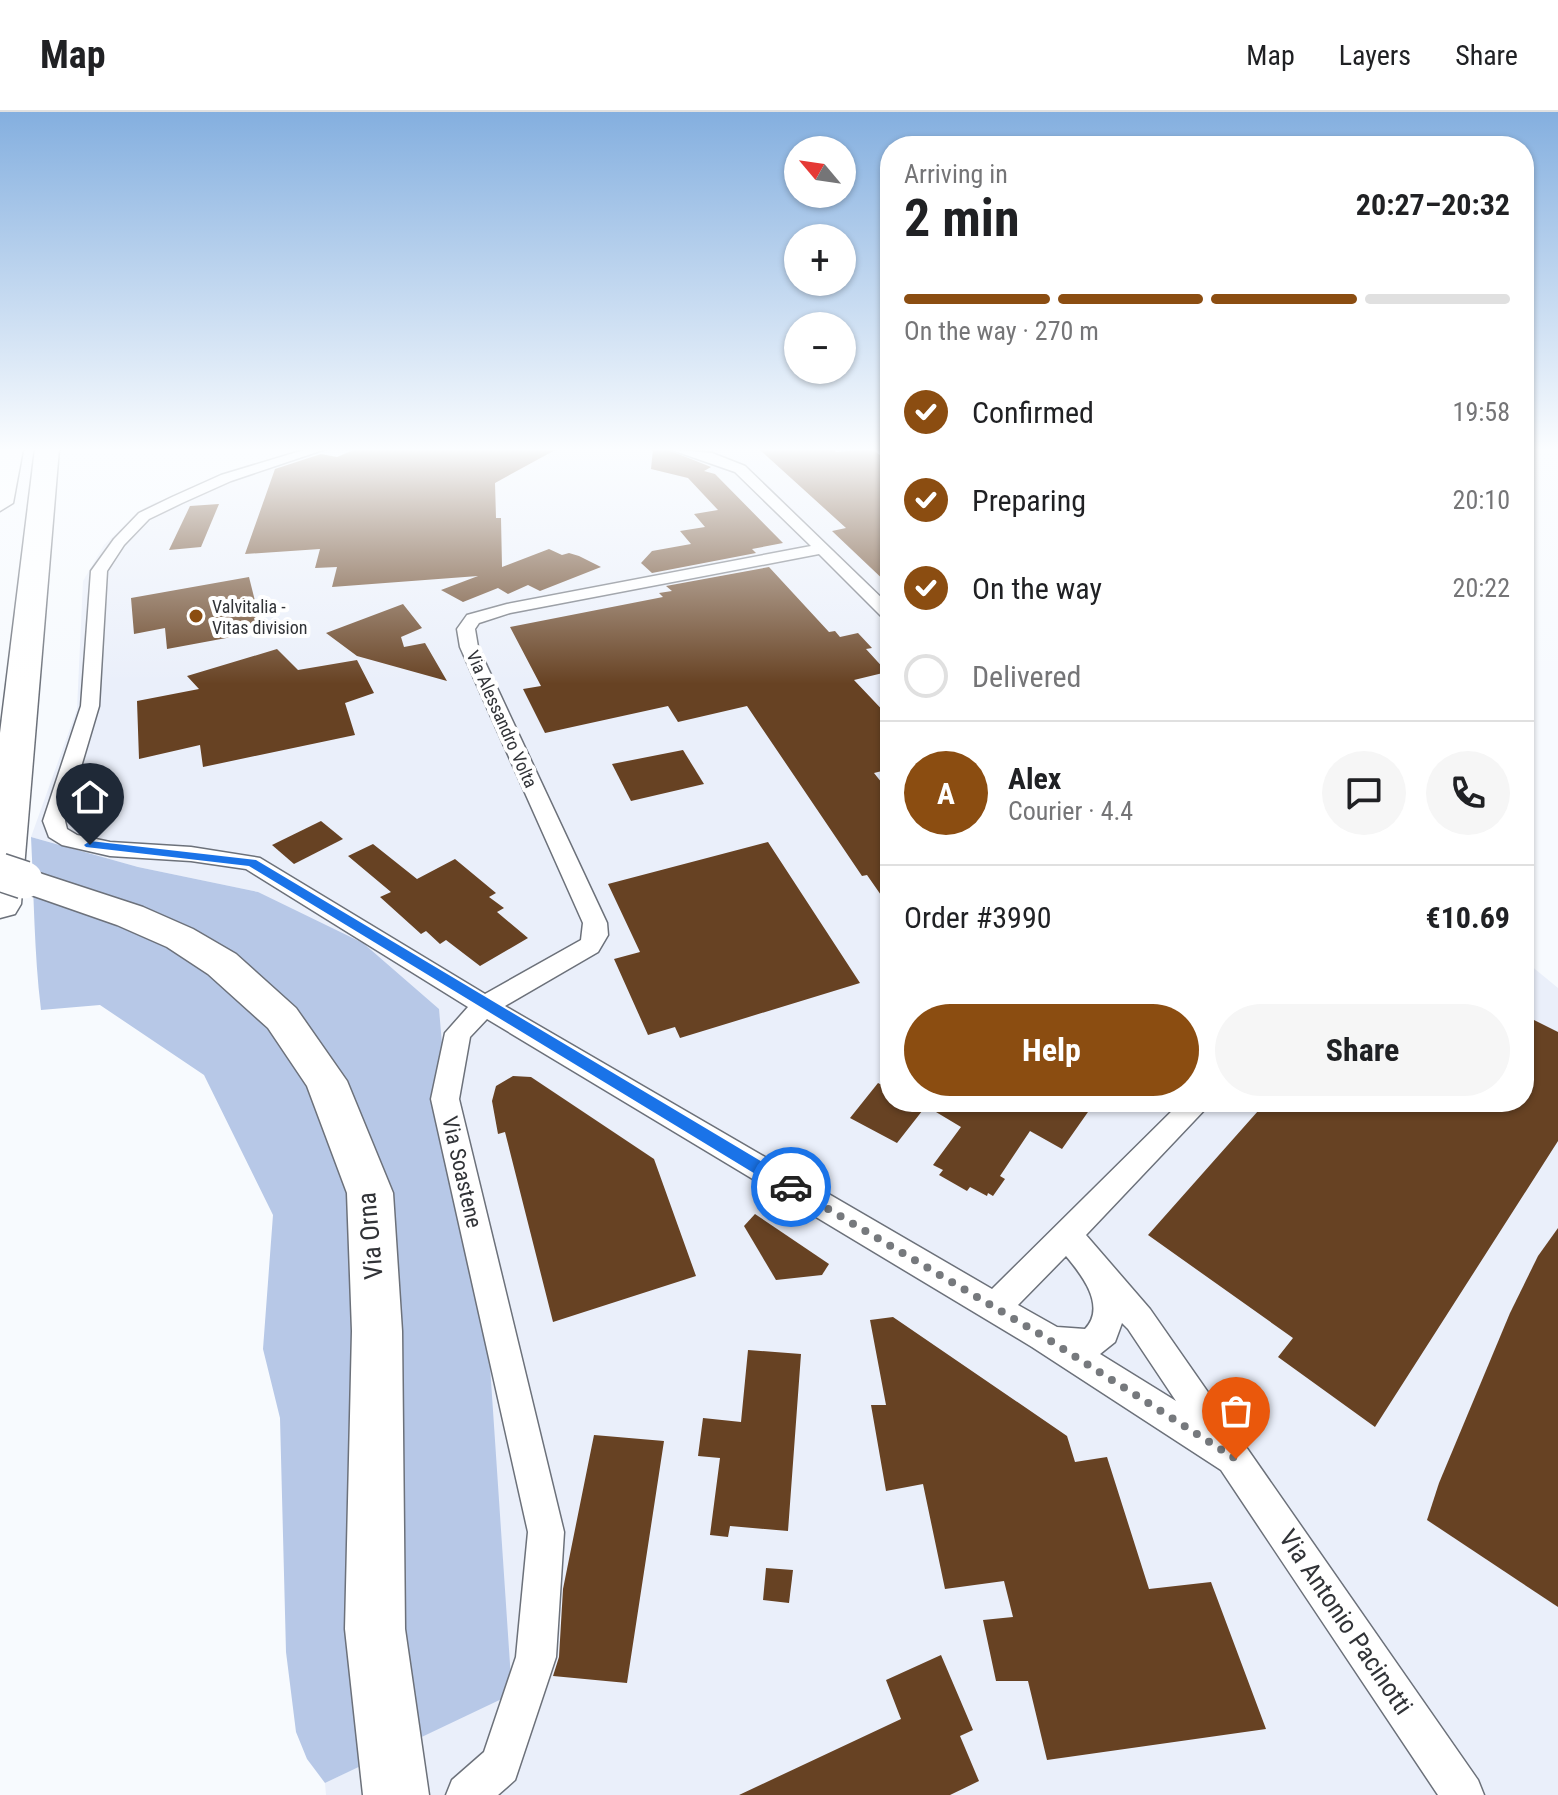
<!DOCTYPE html>
<html lang="en">
<head>
<meta charset="utf-8">
<style>
	:root { --surface:#fff; --page:#f6f6f6; --text:#202124; --muted:#757577; --line:#e0e0e0; --accent:#8b4d11 }
	body { margin:0; font-family:"Roboto Condensed",sans-serif; background:var(--page); color:var(--text); height:100vh; display:flex; flex-direction:column; font-size:30px; white-space:nowrap }
	* { box-sizing:border-box; margin:0 }
	p { font-size:26px; color:var(--muted) }
	.icon { flex:none; width:44px; height:44px; fill:none; stroke:currentColor; stroke-width:2; stroke-linecap:round; stroke-linejoin:round }
	.map { position:relative; flex:1; overflow:hidden }
	.sheet { position:absolute; left:880px; top:24px; width:654px; height:976px; display:flex; flex-direction:column; background:var(--surface); border-radius:32px; box-shadow:0 2px 6px #0004 }
	.sheet>* { flex:none }
	.needle { width:52px; rotate:299deg }
	.buttons { position:absolute; left:784px; top:24px; display:grid; gap:16px }
	.buttons a { display:grid; place-items:center; width:72px; height:72px; border-radius:50%; background:var(--surface); box-shadow:0 2px 6px #0004; font-size:40px }
	.pin { position:absolute; display:grid; place-items:center; width:68px; height:68px; color:#fff; margin:-82px -34px; border-radius:50% 50% 50% 0; rotate:-45deg; box-shadow:0 0 8px #0007 }
	.pin .icon { rotate:45deg }
	.courier { position:absolute; display:grid; place-items:center; width:80px; height:80px; margin:-40px; border:6px solid #1a73e8; border-radius:50%; background:#fff; color:#222; box-shadow:0 2px 10px #0007 }
	.summary em { font-style:normal; font-weight:700 }
	.summary div { display:flex; flex-direction:column-reverse }
	.summary { display:flex; align-items:center; justify-content:space-between; height:136px; padding:0 24px }
	h1 { font-size:52px; font-weight:700; line-height:60px }
	.bar { display:grid; grid-template-columns:repeat(4,1fr); gap:12px 8px; align-content:center; height:96px; padding:0 24px }
	.bar i { height:10px; border-radius:6px; background:var(--line) }
	.bar .on { background:var(--accent) }
	.bar p { grid-column:span 4 }
	.line { display:flex; align-items:center; gap:20px; padding:0 24px; border-top:2px solid var(--line) }
	.line div { flex:1 }
	.round { display:grid; place-items:center; flex:none; width:84px; height:84px; border-radius:42px; background:var(--page) }
	ol { padding:0 24px; list-style:none }
	li { display:flex; align-items:center; gap:24px; height:88px }
	li p { margin-inline-start:auto }
	li .icon { padding:8px; border-radius:50%; background:var(--accent); color:#fff; stroke-width:4 }
	li:last-child { color:var(--muted) }
	li i { width:44px; height:44px; border:4px solid var(--line); border-radius:50% }
	.action { display:flex; gap:16px; margin-top:auto; padding:16px 24px }
	.action a { flex:1; height:92px; border-radius:48px; background:var(--accent); color:#fff; font-size:32px; font-weight:700; line-height:92px; text-align:center }
	.action a+a { background:var(--page); color:var(--text) }
	header { display:flex; align-items:center; gap:48px; box-sizing:border-box; height:112px; padding:0 40px; background:var(--surface); border-bottom:2px solid var(--line) }
	header strong { font-size:38px }
	nav { display:flex; gap:44px; margin-inline-start:auto; font-size:28px }
	.map>svg:first-child { display:block }
	.built { fill:#eaeffa }
	.green { fill:#b7c8e7 }
	.building { fill:#674223 }
	.lines { fill:none; stroke-linecap:round; stroke-linejoin:round }
	.street-casing { stroke:#6c717a; stroke-width:3 }
	.primary-casing { stroke:#6c717a; stroke-width:3 }
	.highway-casing { stroke:#6c717a; stroke-width:3 }
	.street { fill:#fff; fill-rule:evenodd }
	.primary { fill:#fff; fill-rule:evenodd }
	.highway { fill:#fff; fill-rule:evenodd }
	.primary-bridge-casing { stroke:#6c717a; stroke-width:40; stroke-linecap:butt }
	.primary-bridge { stroke:#fff; stroke-width:37 }
	.route { fill:#1a73e8 }
	.done { stroke:#76797d; stroke-width:8; stroke-dasharray:0 14.4 }
	.poi-dot { fill:#8b4d11; stroke:#fff; stroke-width:3 }
	.labels { text-anchor:middle; dominant-baseline:central; stroke-width:8; stroke-linejoin:round; paint-order:stroke }
	.far-poi-label { font-size:18px; fill:#313337; stroke:#fff; text-anchor:start }
	.far-street-label { font-size:18px; fill:#313337; stroke:#fff }
	.street-label { font-size:22px; fill:#313337; stroke:#fff }
	.near-street-label { font-size:26px; fill:#313337; stroke:#fff }
</style>
</head>
<body>
<header>
<strong>Map</strong>
<nav><a>Map</a><a>Layers</a><a>Share</a></nav>
</header>
<div class="map">
<svg width="1558" height="1683" viewBox="0 0 1558 1683">
	<rect width="100%" height="100%" fill="#f7fafe"/>
	<!-- built -->
	<polygon class="built" points="318,337 890,337 890,990 1524,990 1524,848 1558,876 1558,1683 326,1683 325,1671 512,1581 258,780 138,755 31,725 77,597 83,469 104,433 139,399 154,391"/>
	<!-- green -->
	<path class="green" d="M31,725L138,755L258,780L363,831L439,897L454,1070L488,1224L512,1582L325,1671L307,1647L296,1620L286,1540L280,1306L263,1237L273,1103L204,963L100,893L41,898C34,840 34,783 31,725Z"/>
	<!-- building -->
	<g class="building">
		<polygon points="356,337 557,337 495,371 496,406 501,406 502,455 549,437 562,443 569,441 579,444 601,455 540,479 528,473 508,482 498,476 463,490 441,478 478,464 332,475 337,455 315,456 320,437 245,442 275,357 321,342 337,345"/>
		<polygon points="653,337 666,337 711,355 704,359 715,362 783,431 752,437 756,441 652,461 641,451 652,439 691,432 680,419 705,415 694,402 718,398 688,366 651,357"/>
		<polygon points="759,337 832,337 836,340 872,337 890,351 890,474 832,419 846,416"/>
		<polygon points="219,392 201,435 169,438 190,394"/>
		<polygon points="769,455 829,520 835,519 840,525 858,521 872,536 866,537 887,560 854,568 890,606 890,657 874,661 890,681 890,796 867,763 862,764 747,594 678,610 668,594 545,621 523,577 541,574 510,515 663,485 659,481 672,479 666,474"/>
		<polygon points="249,465 259,505 254,506 259,520 167,537 165,516 134,522 131,486"/>
		<polygon points="403,492 422,516 401,525 404,535 425,531 447,569 357,544 326,521"/>
		<polygon points="277,537 298,558 357,548 374,581 345,591 355,623 203,655 200,633 139,647 137,589 199,577 187,564"/>
		<polygon points="683,638 704,672 631,689 612,652"/>
		<polygon points="321,709 343,727 294,752 272,733"/>
		<polygon points="768,730 860,871 680,926 675,915 648,923 614,847 640,840 608,772"/>
		<polygon points="373,732 417,767 455,747 496,781 489,785 504,796 497,800 528,826 480,854 446,828 440,832 426,819 421,822 380,785 391,780 348,744"/>
		<polygon points="1524,903 1558,920 1558,1029 1375,1315 1278,1245 1293,1226 1148,1123 1266,990 1524,990"/>
		<polygon points="513,964 531,965 654,1047 696,1164 553,1210 505,1020 498,1022 492,989 496,974"/>
		<polygon points="878,971 890,977 890,990 1095,990 1062,1037 1030,1019 1000,1064 1005,1067 993,1084 988,1081 987,1084 970,1075 967,1079 939,1063 943,1058 933,1053 961,1015 926,994 897,1031 850,1006"/>
		<polygon points="755,1102 829,1152 822,1163 776,1168 744,1114"/>
		<polygon points="1558,1116 1558,1495 1427,1408 1439,1371 1510,1201 1538,1144"/>
		<polygon points="893,1205 1067,1324 1075,1350 1107,1345 1149,1477 1211,1470 1266,1617 1047,1648 1028,1569 996,1569 983,1508 1013,1505 1004,1469 945,1477 923,1372 886,1379 871,1293 886,1293 870,1208"/>
		<polygon points="748,1238 801,1242 788,1419 730,1414 728,1425 710,1423 720,1346 698,1344 703,1306 741,1310"/>
		<polygon points="594,1323 664,1329 627,1571 553,1564 559,1545 563,1477"/>
		<polygon points="766,1456 793,1458 789,1491 763,1488"/>
		<polygon points="941,1543 973,1618 960,1624 979,1669 950,1683 739,1683 901,1607 886,1568"/>
	</g>
	<g class="lines">
		<!-- street casing -->
		<g class="street-casing">
			<path id="street" d="M307,337H326L231,369L182,391L149,407L124,433L107,459L99,594L65,709L67,717L77,723L110,730L191,735L260,746L485,882L581,828L583,811L460,535L457,517L467,503L507,492L811,434L735,360L669,337L712,341L745,354L890,494V508L884,507L819,442L510,501L479,511L475,517L478,535L607,811L608,823L598,840L505,894L992,1177L1181,990H1212L1086,1123L1150,1197L1478,1668L1484,1683H1438L1221,1358L1032,1235L487,907L470,925L459,987L564,1420L556,1545L515,1668L498,1683H446L452,1668L484,1640L516,1545L528,1420L431,987L445,921L468,895L246,757L191,749L110,744L62,733L49,725L43,709L81,594L91,459L114,427L139,401L172,385L221,363ZM1066,1144C1081,1162 1107,1194 1085,1217L1057,1215L1018,1193ZM1122,1211L1128,1217L1176,1289L1100,1242L1115,1230Z"/>
		</g>
		<!-- primary casing -->
		<g class="primary-casing">
			<polygon id="primary" points="24,756 143,795 193,817 236,842 296,896 347,969 393,1081 402,1219 405,1517 429,1683 363,1683 345,1517 352,1219 347,1081 307,974 268,916 208,862 167,835 117,813 11,776 6,768 11,760"/>
		</g>
		<!-- highway casing -->
		<g class="highway-casing">
			<g id="highway">
				<polygon points="0,337 23,337 13,391 0,399"/>
				<polygon points="35,337 59,337 21,792 15,802 0,806 0,621"/>
			</g>
		</g>
		<!-- street -->
		<use href="#street" class="street"/>
		<!-- primary -->
		<use href="#primary" class="primary"/>
		<!-- highway -->
		<use href="#highway" class="highway"/>
		<!-- primary-bridge casing -->
		<g class="primary-bridge-casing">
			<polyline id="primary-bridge" points="0,760 24,768"/>
		</g>
		<!-- primary-bridge -->
		<use href="#primary-bridge" class="primary-bridge"/>
	</g>
	<!-- sky -->
	<linearGradient id="sky" x2="0" y2="1"><stop stop-color="#84afdf"/><stop offset="0.59" stop-color="#fbfdff"/><stop offset="1" stop-color="#fbfdff" stop-opacity="0"/></linearGradient>
	<rect width="1558" height="572" fill="url(#sky)"/>
	<!-- route -->
	<polygon class="route" points="90,729 256,748 796,1070 799,1075 796,1080 785,1080 249,754 86,735 84,733"/>
	<g class="lines">
		<!-- done -->
		<polyline class="done" points="791,1075 1043,1224 1236,1347"/>
	</g>
	<!-- markers -->
	<circle class="poi-dot" cx="196" cy="504" r="8"/>
	<g class="labels">
		<!-- far-poi labels -->
		<g class="far-poi-label">
			<text x="212" y="494">Valvitalia -<tspan x="212" dy="21">Vitas division</tspan></text>
		</g>
		<!-- far-street labels -->
		<g class="far-street-label">
			<text transform="translate(502 607) rotate(66)">Via Alessandro Volta</text>
		</g>
		<!-- street labels -->
		<g class="street-label">
			<text transform="translate(462 1060) rotate(77)">Via Soastene</text>
		</g>
		<!-- near-street labels -->
		<g class="near-street-label">
			<text transform="translate(370 1124) rotate(-95)">Via Orna</text>
			<text transform="translate(1346 1510) rotate(56)">Via Antonio Pacinotti</text>
		</g>
	</g>
</svg>
<div class="buttons">
<a><svg class="needle" viewBox="-14 -14 28 28"><path d="M0-13l5 13h-10z" fill="#e53935"/><path d="M0 13l5-13h-10z" fill="#757577"/></svg></a>
<a>+</a>
<a>−</a>
</div>
<div class="pin" style="left:1236px;top:1347px;background:#ea580c"><svg class="icon" aria-label="bag" viewBox="0 0 24 24"><path d="M5 8h14l-1 12H6zM9 8a3 3 0 0 1 6 0"/></svg></div>
<div class="pin" style="left:90px;top:733px;background:#1f2937"><svg class="icon" aria-label="home" viewBox="0 0 24 24"><path d="M3 11l9-7 9 7M6 9v11h12V9"/></svg></div>
<div class="courier" style="left:791px;top:1075px"><svg class="icon" aria-label="car" viewBox="0 0 24 24"><path d="M5 17H2v-5l4-1 3-4h7l3 4 3 1v5h-3M9 17h6M6 11h13"/><circle cx="7" cy="17" r="2"/><circle cx="17" cy="17" r="2"/></svg></div>
<section class="sheet">
<div class="summary"><div><h1>2 min</h1><p>Arriving in</p></div><em>20:27–20:32</em></div>
<div class="bar"><i class="on"></i><i class="on"></i><i class="on"></i><i></i><p>On the way · 270 m</p></div>
<ol>
<li><svg class="icon" aria-label="check" viewBox="0 0 24 24"><path d="M5 12l5 5 9-10"/></svg>Confirmed<p>19:58</p></li>
<li><svg class="icon" aria-label="check" viewBox="0 0 24 24"><path d="M5 12l5 5 9-10"/></svg>Preparing<p>20:10</p></li>
<li><svg class="icon" aria-label="check" viewBox="0 0 24 24"><path d="M5 12l5 5 9-10"/></svg>On the way<p>20:22</p></li>
<li><i></i>Delivered</li>
</ol>
<div class="line" style="height:144px"><b class="round" style="background:var(--accent);color:#fff">A</b><div><b>Alex</b><p>Courier · 4.4</p></div><a class="round"><svg class="icon" aria-label="chat" viewBox="0 0 24 24"><path d="M4 5h16v11H9l-5 4z"/></svg></a><a class="round"><svg class="icon" aria-label="phone" viewBox="0 0 24 24"><path d="M5 4h4l2 5-3 2q2 4 5 5l2-3 5 2v4C11 20 4 13 5 4z"/></svg></a></div>
<div class="line" style="height:104px"><div>Order #3990</div><b>€10.69</b></div>
<div class="action"><a>Help</a><a>Share</a></div>
</section>
</div>
</body>
</html>
